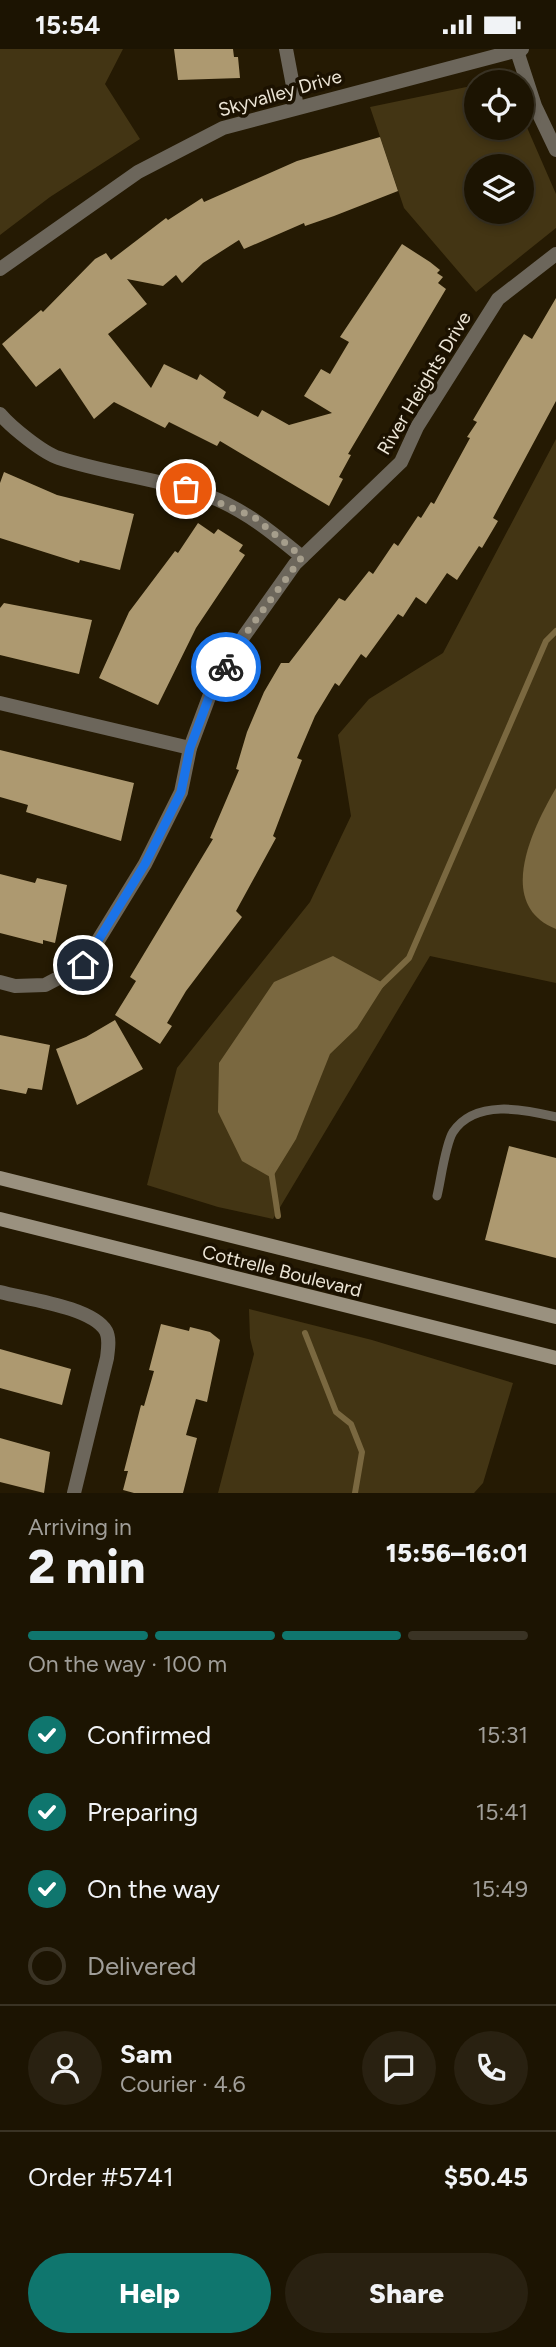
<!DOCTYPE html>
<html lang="en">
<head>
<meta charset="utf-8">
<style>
	:root { --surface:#1c1402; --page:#292111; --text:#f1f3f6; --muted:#a09e99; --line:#3a3324; --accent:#0f766e }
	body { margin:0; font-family:Figtree,sans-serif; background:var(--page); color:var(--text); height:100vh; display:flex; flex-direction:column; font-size:26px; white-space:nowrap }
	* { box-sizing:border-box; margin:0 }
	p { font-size:23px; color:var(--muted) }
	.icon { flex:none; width:38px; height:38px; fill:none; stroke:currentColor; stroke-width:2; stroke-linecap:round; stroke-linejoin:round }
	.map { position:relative; height:1444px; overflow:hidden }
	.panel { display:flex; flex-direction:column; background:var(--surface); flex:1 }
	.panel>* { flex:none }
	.controls { position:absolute; left:464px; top:21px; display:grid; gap:14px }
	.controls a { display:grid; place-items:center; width:70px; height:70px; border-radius:50%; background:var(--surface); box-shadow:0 4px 10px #0003,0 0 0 2px var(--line); font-size:35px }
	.pin { position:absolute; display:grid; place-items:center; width:60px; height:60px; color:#fff; margin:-30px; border:4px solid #fff; border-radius:50%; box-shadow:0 2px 7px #0007 }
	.courier { position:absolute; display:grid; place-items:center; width:70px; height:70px; margin:-35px; border:5px solid #1a73e8; border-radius:50%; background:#fff; color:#222; box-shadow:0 2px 9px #0007 }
	.head em { font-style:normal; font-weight:800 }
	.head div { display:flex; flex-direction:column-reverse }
	.head { display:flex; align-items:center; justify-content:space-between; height:119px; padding:0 28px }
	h1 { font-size:46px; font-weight:800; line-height:52px }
	.bar { display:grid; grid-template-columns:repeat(4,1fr); gap:10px 7px; align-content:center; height:84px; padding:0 28px }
	.bar i { height:9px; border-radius:5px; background:var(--line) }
	.bar .selected { background:var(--accent) }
	.bar p { grid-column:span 4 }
	.line { display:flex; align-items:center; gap:18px; padding:0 28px; border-top:2px solid var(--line) }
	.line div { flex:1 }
	.round { display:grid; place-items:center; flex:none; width:74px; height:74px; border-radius:37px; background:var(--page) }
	ol { padding:0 28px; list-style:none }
	li { display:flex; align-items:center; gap:21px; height:77px }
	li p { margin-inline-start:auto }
	li .icon { padding:7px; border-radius:50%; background:var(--accent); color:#fff; stroke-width:4 }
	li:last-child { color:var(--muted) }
	li i { width:38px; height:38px; border:4px solid var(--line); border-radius:50% }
	.cta { display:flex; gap:14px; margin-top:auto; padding:14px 28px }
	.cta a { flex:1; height:80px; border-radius:42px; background:var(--accent); color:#fff; font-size:28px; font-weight:800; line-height:80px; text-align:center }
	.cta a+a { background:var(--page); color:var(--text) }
	.status { display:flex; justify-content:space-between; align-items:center; height:49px; padding:0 35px; background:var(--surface); direction:ltr }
	.status svg { height:19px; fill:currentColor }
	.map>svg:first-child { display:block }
	.green { fill:#433514; fill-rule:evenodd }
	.water { fill:#7a6840 }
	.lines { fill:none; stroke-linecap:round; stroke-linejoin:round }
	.stream { stroke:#7a6840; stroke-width:6 }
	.building { fill:#ad9970 }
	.lane { stroke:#6c665b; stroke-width:9 }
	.street { stroke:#6c665b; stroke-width:14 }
	.secondary { stroke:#9a917f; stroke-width:14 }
	.done { stroke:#a69e8c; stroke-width:7; stroke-dasharray:0 12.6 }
	.route { stroke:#1a73e8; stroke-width:9 }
	.labels { text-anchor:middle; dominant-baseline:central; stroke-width:7; stroke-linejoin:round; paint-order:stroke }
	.street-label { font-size:19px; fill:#ece5d6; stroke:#1b1100 }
</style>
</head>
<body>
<div class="status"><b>15:54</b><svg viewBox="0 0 49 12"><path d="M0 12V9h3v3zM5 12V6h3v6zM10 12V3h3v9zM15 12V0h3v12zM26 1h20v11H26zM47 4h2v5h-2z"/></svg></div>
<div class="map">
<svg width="556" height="1444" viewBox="0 0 556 1444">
	<rect width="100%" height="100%" fill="#251a03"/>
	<!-- green -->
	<g class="green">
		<polygon points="0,0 123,0 105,35 140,90 50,148 0,186"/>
		<path d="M476,36V79H522V67L556,145V179L476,243L404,159L370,58ZM476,117H522V163H476Z"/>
		<polygon points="556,390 556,934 430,907 273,1170 218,1158 147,1136 177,1019 310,853 351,767 338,686 369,650 443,604"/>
		<polygon points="249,1260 372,1291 513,1334 483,1434 474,1444 218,1444 254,1305 250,1289"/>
	</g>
	<!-- water -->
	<g class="water">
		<path d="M556,739V880C495,856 532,780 556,739Z"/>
		<polygon points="333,907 385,935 357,979 330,1005 296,1090 272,1129 242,1112 218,1063 219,1014 274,933"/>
	</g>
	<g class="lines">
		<!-- stream -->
		<g class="stream">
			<polyline points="380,937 409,909 546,592 556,582"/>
			<polyline points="271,1121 278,1167"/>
			<polyline points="305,1284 336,1363 351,1375 362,1403 355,1444"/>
		</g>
	</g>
	<!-- building -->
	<g class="building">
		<polygon points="174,0 233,0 234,8 238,8 240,29 178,31"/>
		<polygon points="380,88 398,142 334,167 305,177 304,174 244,200 239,191 203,214 182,234 176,226 163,237 127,230 147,255 108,285 151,339 164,315 197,331 200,325 226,343 223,349 258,368 262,361 289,376 332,364 304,347 321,320 330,325 349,293 340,288 402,195 430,213 440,221 437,224 443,228 438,234 446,240 348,405 351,406 339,428 343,430 329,457 220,392 217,397 169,373 165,379 114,353 94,370 60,319 36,338 2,295 41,261 43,263 95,210 106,204 111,211 166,169 168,171 202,149 204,153 297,112"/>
		<polygon points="556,249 556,352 493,469 498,472 482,499 479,497 457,531 447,524 426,555 416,548 403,568 398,565 366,609 361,605 339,637 335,634 315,667 297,709 302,711 273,787 276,789 236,862 242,868 186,942 167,974 172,977 160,995 115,966 136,932 130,928 213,790 210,789 239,721 236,720 247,683 264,643 281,614 289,614 339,549 345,552 369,522 373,525 394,494 398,497 418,467 421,469 431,453 434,455 470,389 467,388 477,373 473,371 506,315 524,285 532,290"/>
		<polygon points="4,423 57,446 134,465 120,521 80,511 79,514 0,489 0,434"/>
		<polygon points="198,474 214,485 218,480 243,496 239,502 245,506 196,579 158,656 99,629 129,563 175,502 178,504"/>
		<polygon points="4,554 92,571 79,625 0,606 0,559"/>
		<polygon points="0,701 134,734 121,792 26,763 28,756 0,748"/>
		<polygon points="0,825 35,834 37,829 67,836 55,894 43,891 43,895 0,884"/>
		<polygon points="115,971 143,1020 77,1056 56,1000 86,988"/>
		<polygon points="0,986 50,996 42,1041 28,1039 26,1045 0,1040"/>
		<polygon points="509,1097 556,1109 556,1209 485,1191"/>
		<polygon points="161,1275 189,1282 190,1278 210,1283 220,1291 207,1353 196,1350 186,1386 197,1389 183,1444 134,1444 123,1441 128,1422 124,1422 141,1356 144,1357 154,1322 149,1321"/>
		<polygon points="0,1300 71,1320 62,1356 0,1339"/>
		<polygon points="0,1389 50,1403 44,1444 0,1433"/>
	</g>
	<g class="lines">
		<!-- lane -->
		<path class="lane" d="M437,1147C441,1131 445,1096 453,1083C475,1050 524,1060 556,1068"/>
		<!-- street -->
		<g class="street">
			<polyline points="286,0 297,58"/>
			<polyline points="517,2 535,57 556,101"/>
			<polyline points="0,220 138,123 223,79 522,0"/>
			<path d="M0,365C11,378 43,404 59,409C108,425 160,430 209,447C245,461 273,484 302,508"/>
			<polyline points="0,654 190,699"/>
			<polyline points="0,933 15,937 45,936 83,916 145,815 181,743 190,699 212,640 244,587 295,515 401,413 417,378 498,250 556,205"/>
			<path d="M0,1243C26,1250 92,1258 106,1282C110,1290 108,1300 107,1309L74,1444"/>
		</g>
		<!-- secondary -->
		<g class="secondary">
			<polyline points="0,1129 556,1268"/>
			<polyline points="0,1170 556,1309"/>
		</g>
	</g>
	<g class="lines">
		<!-- done -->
		<polyline class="done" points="186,440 254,468 302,508 244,587 226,618"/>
		<!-- route -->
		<polyline class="route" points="83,916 145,815 181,743 190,699 212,640 226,618"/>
	</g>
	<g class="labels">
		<!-- street labels -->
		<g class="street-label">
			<text transform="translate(280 44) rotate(-16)">Skyvalley Drive</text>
			<text transform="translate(424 334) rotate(-59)">River Heights Drive</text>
			<text transform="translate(282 1222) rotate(14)">Cottrelle Boulevard</text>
		</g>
	</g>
</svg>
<div class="controls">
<a><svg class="icon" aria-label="locate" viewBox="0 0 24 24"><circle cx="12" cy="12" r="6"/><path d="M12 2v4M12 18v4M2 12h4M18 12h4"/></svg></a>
<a><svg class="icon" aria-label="layers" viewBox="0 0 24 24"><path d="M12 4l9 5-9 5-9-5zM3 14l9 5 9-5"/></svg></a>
</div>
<div class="pin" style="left:186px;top:440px;background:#ea580c"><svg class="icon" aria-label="bag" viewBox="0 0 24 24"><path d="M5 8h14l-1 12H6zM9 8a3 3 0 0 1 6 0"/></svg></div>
<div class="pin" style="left:83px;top:916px;background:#1f2937"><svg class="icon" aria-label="home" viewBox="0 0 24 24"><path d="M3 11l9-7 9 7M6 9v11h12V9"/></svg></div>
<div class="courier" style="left:226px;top:618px"><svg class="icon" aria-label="bike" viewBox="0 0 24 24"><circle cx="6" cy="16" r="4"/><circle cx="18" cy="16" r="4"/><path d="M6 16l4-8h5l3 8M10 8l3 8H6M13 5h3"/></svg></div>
</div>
<section class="panel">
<div class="head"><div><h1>2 min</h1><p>Arriving in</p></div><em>15:56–16:01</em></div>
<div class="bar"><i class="selected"></i><i class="selected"></i><i class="selected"></i><i></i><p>On the way · 100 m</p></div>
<ol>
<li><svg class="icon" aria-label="check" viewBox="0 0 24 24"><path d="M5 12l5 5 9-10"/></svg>Confirmed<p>15:31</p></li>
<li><svg class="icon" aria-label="check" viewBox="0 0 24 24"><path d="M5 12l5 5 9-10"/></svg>Preparing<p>15:41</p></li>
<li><svg class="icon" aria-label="check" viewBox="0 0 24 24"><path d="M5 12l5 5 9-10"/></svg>On the way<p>15:49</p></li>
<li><i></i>Delivered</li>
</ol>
<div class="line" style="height:126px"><a class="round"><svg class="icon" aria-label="person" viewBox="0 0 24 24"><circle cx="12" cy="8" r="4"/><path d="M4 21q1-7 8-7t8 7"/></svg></a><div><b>Sam</b><p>Courier · 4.6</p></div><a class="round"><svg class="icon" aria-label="chat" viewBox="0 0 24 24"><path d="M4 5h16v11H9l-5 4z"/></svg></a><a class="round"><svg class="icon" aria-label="phone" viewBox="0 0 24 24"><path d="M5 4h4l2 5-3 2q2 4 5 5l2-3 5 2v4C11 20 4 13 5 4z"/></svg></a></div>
<div class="line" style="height:91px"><div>Order #5741</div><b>$50.45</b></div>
<div class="cta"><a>Help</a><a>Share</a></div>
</section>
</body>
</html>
